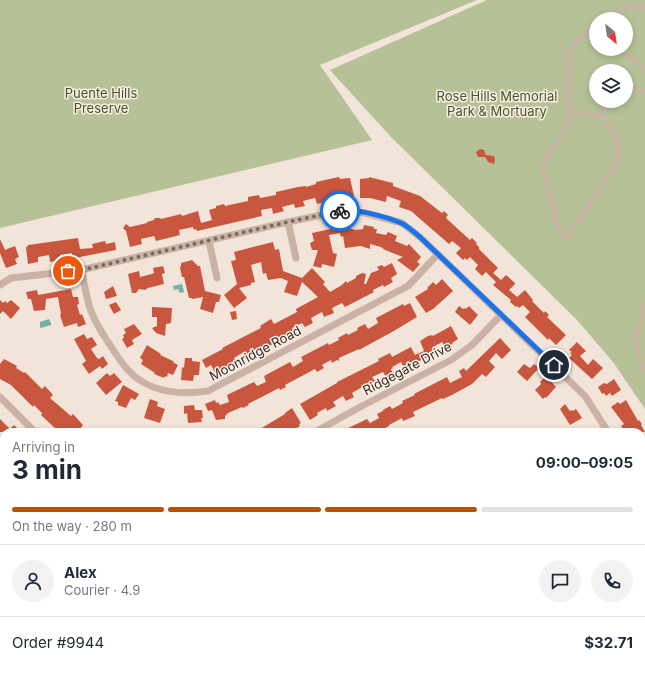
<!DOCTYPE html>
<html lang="en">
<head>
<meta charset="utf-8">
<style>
	:root { --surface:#fff; --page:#f2f2f3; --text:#1f2937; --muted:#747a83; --line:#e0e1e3; --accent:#b45309 }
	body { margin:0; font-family:Inter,sans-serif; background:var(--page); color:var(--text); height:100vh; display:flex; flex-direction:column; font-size:15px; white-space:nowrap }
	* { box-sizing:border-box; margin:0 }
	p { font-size:13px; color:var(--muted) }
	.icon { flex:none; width:22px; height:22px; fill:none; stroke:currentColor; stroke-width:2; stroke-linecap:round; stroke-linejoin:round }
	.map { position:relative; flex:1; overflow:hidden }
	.details { position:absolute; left:0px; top:428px; width:645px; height:248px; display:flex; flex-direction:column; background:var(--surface); border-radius:12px 12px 0 0; box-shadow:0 2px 6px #0003 }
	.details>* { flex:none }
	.needle { width:26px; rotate:151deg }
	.fabs { position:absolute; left:589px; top:12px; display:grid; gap:8px }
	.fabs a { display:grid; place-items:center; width:44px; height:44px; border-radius:50%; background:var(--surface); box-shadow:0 2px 6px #0003; font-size:20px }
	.pin { position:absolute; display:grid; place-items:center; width:34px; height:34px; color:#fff; margin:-17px; border:2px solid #fff; border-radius:50%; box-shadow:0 1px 4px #0007 }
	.courier { position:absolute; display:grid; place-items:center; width:40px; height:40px; margin:-20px; border:3px solid #1a73e8; border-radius:50%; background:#fff; color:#222; box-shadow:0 1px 5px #0007 }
	.overview em { font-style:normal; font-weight:700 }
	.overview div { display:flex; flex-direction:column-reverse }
	.overview { display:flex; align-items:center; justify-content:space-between; height:68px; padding:0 12px }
	h1 { font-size:26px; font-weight:700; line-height:30px }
	.bar { display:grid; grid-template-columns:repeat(4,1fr); gap:6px 4px; align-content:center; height:48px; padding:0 12px }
	.bar i { height:5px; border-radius:3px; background:var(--line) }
	.bar .on { background:var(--accent) }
	.bar p { grid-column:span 4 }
	.line { display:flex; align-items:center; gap:10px; padding:0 12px; border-top:1px solid var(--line) }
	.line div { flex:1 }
	.round { display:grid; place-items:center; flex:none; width:42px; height:42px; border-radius:21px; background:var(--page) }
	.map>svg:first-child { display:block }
	.green { fill:#b6c198; fill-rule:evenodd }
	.water { fill:#76afad }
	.building { fill:#c9573f }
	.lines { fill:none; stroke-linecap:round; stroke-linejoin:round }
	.lane { stroke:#cab2a4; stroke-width:3.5 }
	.street { stroke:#cab2a4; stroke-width:7 }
	.done { stroke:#776a64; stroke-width:4; stroke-dasharray:0 7.2 }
	.route { stroke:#1a73e8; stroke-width:5 }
	.labels { text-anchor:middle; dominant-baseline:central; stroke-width:3; stroke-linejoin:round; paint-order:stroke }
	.park-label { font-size:13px; fill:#475329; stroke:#f9eee4 }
	.street-label { font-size:13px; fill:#352926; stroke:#f9eee4 }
</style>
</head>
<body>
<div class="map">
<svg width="645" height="676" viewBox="0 0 645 676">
	<rect width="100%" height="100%" fill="#f2e4d8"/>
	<!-- green -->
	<g class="green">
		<polygon points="0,0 477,0 320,65 372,140 0,228"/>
		<path d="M487,0H645V409L613,362L577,320L391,137L330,70ZM596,19H626V49H596ZM596,71H626V101H596Z"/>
	</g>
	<!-- water -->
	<g class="water">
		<polygon points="182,284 184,292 180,293 178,289 174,290 173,286"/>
		<polygon points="49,319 51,323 51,325 41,328 40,327 40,322"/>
	</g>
	<!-- building -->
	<g class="building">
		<polygon points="480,149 484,150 486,155 494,156 495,159 494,164 488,162 485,157 478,157 476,152"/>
		<polygon points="339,177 340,179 350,178 354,196 317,204 315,198 303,201 305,206 295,208 294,204 282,207 284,211 273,214 272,208 261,210 262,216 197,231 196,229 194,230 193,227 179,230 180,235 156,241 154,236 141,239 142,244 130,247 126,231 123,228 126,224 130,227 147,223 147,222 154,220 155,218 160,218 161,219 181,214 182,216 198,211 201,223 212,220 209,210 216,208 216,206 224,204 225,206 248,201 248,197 259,195 260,198 276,195 276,192 298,187 306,186 306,187 316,184 316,182"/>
		<polygon points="369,177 393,183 393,186 420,196 442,213 444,211 448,215 446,217 447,219 470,240 472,238 477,243 476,244 479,247 479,249 498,268 493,273 501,280 506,275 515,283 515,284 509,290 517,297 525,290 533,300 532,301 544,313 545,311 549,315 547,317 566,335 556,345 549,338 548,340 525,317 530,312 523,305 519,308 517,306 516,307 510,302 511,300 493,285 496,282 486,272 482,276 475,269 478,265 470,257 467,260 465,258 463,260 456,253 461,248 452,241 449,244 411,211 399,207 401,201 387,196 386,202 370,198 360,198 360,179 369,178"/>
		<polygon points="348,225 348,228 356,230 363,229 364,225 374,227 374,229 377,229 376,233 386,235 388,232 397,236 395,241 407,246 409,244 421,257 417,262 420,264 413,272 397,260 403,257 385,250 381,247 370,244 370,249 361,246 345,248 343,236 341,237 340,233 329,235 333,253 337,254 334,267 322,264 321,268 313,266 318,250 312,250 310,243 314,241 312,233 335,228 335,227"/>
		<polygon points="78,238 80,249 93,248 92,244 105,241 106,244 115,242 116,250 75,258 75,255 72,256 72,253 60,255 61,260 50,262 49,255 38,257 38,262 28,264 26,247 28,246 28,245"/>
		<polygon points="0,239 5,250 15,246 19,257 15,259 17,264 6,268 0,253"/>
		<polygon points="273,242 275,250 279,249 283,271 302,278 312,268 325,282 323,284 330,292 342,285 346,281 347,283 356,278 356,276 362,273 366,274 364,284 366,284 371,273 379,270 377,267 382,265 384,267 392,263 397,274 391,278 393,282 384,287 383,285 373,290 374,292 345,307 342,303 332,308 334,313 324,317 322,312 311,318 313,323 305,327 302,323 292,328 294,333 285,337 284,335 274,341 275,343 247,357 244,352 234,358 236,363 215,373 211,365 206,368 202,360 223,349 222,348 261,328 260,326 271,319 274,324 297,312 296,309 318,297 302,282 297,296 284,292 288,281 281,278 268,280 266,273 263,274 261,262 251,265 255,282 251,283 251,285 239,288 247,298 234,308 224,295 237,284 231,261 236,260 234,252"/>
		<polygon points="192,260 198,266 200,266 205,291 221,295 219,302 216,302 213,313 200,309 203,297 192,299 192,298 189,298 184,277 182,277 180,268 181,266 181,263"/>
		<polygon points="163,266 165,273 162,274 164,284 148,288 145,290 139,289 136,293 132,293 128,274 139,271 140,277 152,274 154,273 153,268"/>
		<polygon points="442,279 453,291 433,309 426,313 415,297 428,289 427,288 433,282 436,285"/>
		<polygon points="113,286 117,296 106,299 104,292"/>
		<polygon points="71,289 73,297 78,297 79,304 77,305 80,315 82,314 86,324 78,327 77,323 64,327 60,315 61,314 58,297 46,299 45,310 34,311 31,299 28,299 26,292 37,290 38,295"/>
		<polygon points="0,300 3,303 5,301 7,303 11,300 20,308 11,319 3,311 0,314"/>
		<polygon points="116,302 121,310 114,314 109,305"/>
		<polygon points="410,303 417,317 392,332 359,350 359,349 339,358 339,361 337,360 332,363 331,360 322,365 324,368 317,372 315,369 285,385 286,387 280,390 279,388 248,404 249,405 243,408 242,407 228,413 225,416 225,419 216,420 212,410 208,411 205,404 215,400 216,403 218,402 220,405 229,402 227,395 254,382 257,386 266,382 264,376 290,362 293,367 303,361 301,357 328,343 329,345 339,340 338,338 347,333 348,335 358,330 357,328 365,324 368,329 378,323 376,318 403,304 404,306"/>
		<polygon points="459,306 463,309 465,308 466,309 469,306 478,315 470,325 455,312"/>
		<polygon points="152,307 172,308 171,323 166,324 165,336 156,333 152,328 157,326 157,317 152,317"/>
		<polygon points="236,311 237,319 232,320 230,312"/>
		<polygon points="134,324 142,334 132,340 134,344 127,348 122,339 124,338 123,335 126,333 124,329"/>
		<polygon points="451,326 458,339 452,343 453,344 445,347 442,342 433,347 435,353 406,368 404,368 401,362 392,367 393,368 391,369 393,374 386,377 383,372 372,377 375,381 372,383 373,384 365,388 364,386 352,393 354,397 346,401 343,396 333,402 336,406 327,411 326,408 317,413 318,415 310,420 300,404 337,383 337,382 379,361 378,359 390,353 392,357 411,347 415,355 424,351 420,341 428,336 432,335 433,336"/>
		<polygon points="84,334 87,339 92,337 97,345 91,349 97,358 99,359 103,356 108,364 102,369 100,366 89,374 82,364 86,361 74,339"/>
		<polygon points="500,338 511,350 502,359 496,353 489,361 495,367 486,377 482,374 472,384 452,395 443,399 442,398 413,412 415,416 403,421 402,418 389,425 389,426 380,431 381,432 340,432 367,419 370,423 379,418 377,414 383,411 383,410 390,406 392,409 403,403 402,401 415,395 414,394 447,377 450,383 462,377 459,371 464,368 466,371"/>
		<polygon points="577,342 586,351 580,356 588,365 593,359 603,368 592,379 569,358 572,355 570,353 572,352 569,350"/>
		<polygon points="147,345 161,354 160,355 173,361 174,363 178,365 173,375 168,373 167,377 165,376 164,378 154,374 155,373 141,364 143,360 140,358"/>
		<polygon points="185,358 192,358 192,361 200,362 199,375 194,375 193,381 181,380 182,367 184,368"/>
		<polygon points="4,359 17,366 16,368 24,373 25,372 42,389 45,386 53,395 50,398 71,416 73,414 83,425 80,429 83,432 59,432 41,415 42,413 34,405 33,407 11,385 0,379 0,364"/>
		<polygon points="524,364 530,368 534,364 539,368 527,381 517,372"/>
		<polygon points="107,373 110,376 114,373 122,382 106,395 96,383"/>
		<polygon points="546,376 556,387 546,398 545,397 543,399 535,390 541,384 540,382"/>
		<polygon points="614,379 621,390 612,396 610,393 606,396 604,393 602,394 598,387 604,383 607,384"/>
		<polygon points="123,385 139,394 135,400 131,398 126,408 118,405 118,402 115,401"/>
		<polygon points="150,399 158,402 157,406 165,409 160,423 144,418"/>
		<polygon points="626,400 638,421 639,420 642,424 641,425 645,432 625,432 621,426 624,424 611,407 618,402 620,404"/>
		<polygon points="565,404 570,411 572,410 573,411 576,409 582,418 570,425 560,409"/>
		<polygon points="194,405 195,410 202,410 203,418 201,418 202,422 188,423 187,413 184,414 184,406"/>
		<polygon points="292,408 301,423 299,424 300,426 290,432 255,432 285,414 285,413"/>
		<polygon points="0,419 10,429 14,425 21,432 0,432"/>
	</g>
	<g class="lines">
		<!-- lane -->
		<g class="lane">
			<path d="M602,19C617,9 627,6 645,8"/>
			<polyline points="617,49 645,67"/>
			<polyline points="626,89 635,88 645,91"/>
			<polyline points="570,111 601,117 614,133 619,152 616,165 569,235 565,237 560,233 543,171 546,158 564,132 570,111 567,64 569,54 575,44 596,23"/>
			<polyline points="601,117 602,107 606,101"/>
			<polyline points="645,305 635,341 645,372"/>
		</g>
		<!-- street -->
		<g class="street">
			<polyline points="288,222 296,258"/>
			<polyline points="209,241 217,278"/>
			<path d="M81,270C85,283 86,298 91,311C96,325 104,336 112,348C117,356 122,364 128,370C149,393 180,395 208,391L408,286L438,254"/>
			<polyline points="0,285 11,278 81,270 288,222 346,210 365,213 402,223 421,238 585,396 608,432"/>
			<polyline points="0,397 35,432"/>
			<polyline points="315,432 360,407 451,360 472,345 501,315"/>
			<polyline points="0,546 4,551"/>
			<polyline points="0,584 4,581"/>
			<polyline points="641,653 645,651"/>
			<polyline points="635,672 637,676"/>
			<polyline points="90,676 91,672"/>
			<polyline points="298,676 303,672"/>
		</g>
	</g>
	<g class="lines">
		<!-- done -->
		<polyline class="done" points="68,271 82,270 288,222 340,211"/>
		<!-- route -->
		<path class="route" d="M340,211C355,208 387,217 401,223C408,226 415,233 421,238L554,365"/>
	</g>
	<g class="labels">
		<!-- park labels -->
		<g class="park-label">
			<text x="101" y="93">Puente Hills<tspan x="101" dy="15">Preserve</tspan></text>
			<text x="497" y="96">Rose Hills Memorial<tspan x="497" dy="15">Park &amp; Mortuary</tspan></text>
		</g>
		<!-- street labels -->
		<g class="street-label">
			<text transform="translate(255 353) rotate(-28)">Moonridge Road</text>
			<text transform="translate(407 368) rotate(-28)">Ridgegate Drive</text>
		</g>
	</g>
</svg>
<div class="fabs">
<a><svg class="needle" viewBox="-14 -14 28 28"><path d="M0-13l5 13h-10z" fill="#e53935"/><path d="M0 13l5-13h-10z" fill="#747a83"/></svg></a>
<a><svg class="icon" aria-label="layers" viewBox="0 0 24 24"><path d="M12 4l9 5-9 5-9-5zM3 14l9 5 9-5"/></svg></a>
</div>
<div class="pin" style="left:68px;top:271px;background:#ea580c"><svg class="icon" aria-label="bag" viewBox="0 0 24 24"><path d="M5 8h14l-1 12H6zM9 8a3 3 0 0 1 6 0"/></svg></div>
<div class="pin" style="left:554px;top:365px;background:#1f2937"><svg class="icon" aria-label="home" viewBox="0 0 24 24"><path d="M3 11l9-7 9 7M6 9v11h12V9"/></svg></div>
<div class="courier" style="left:340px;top:211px"><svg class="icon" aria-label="bike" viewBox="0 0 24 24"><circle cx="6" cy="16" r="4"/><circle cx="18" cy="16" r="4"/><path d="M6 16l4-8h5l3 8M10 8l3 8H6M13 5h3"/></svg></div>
<section class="details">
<div class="overview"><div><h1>3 min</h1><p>Arriving in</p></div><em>09:00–09:05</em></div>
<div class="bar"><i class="on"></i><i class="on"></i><i class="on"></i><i></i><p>On the way · 280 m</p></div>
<div class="line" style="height:72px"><a class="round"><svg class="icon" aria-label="person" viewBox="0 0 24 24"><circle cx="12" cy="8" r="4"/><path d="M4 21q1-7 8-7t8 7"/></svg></a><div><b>Alex</b><p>Courier · 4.9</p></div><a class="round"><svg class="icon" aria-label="chat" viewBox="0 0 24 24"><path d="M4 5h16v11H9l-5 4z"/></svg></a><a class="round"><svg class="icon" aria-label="phone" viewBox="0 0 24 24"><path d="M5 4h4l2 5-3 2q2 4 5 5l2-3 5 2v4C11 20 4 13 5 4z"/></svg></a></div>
<div class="line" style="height:52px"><div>Order #9944</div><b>$32.71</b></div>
</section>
</div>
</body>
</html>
